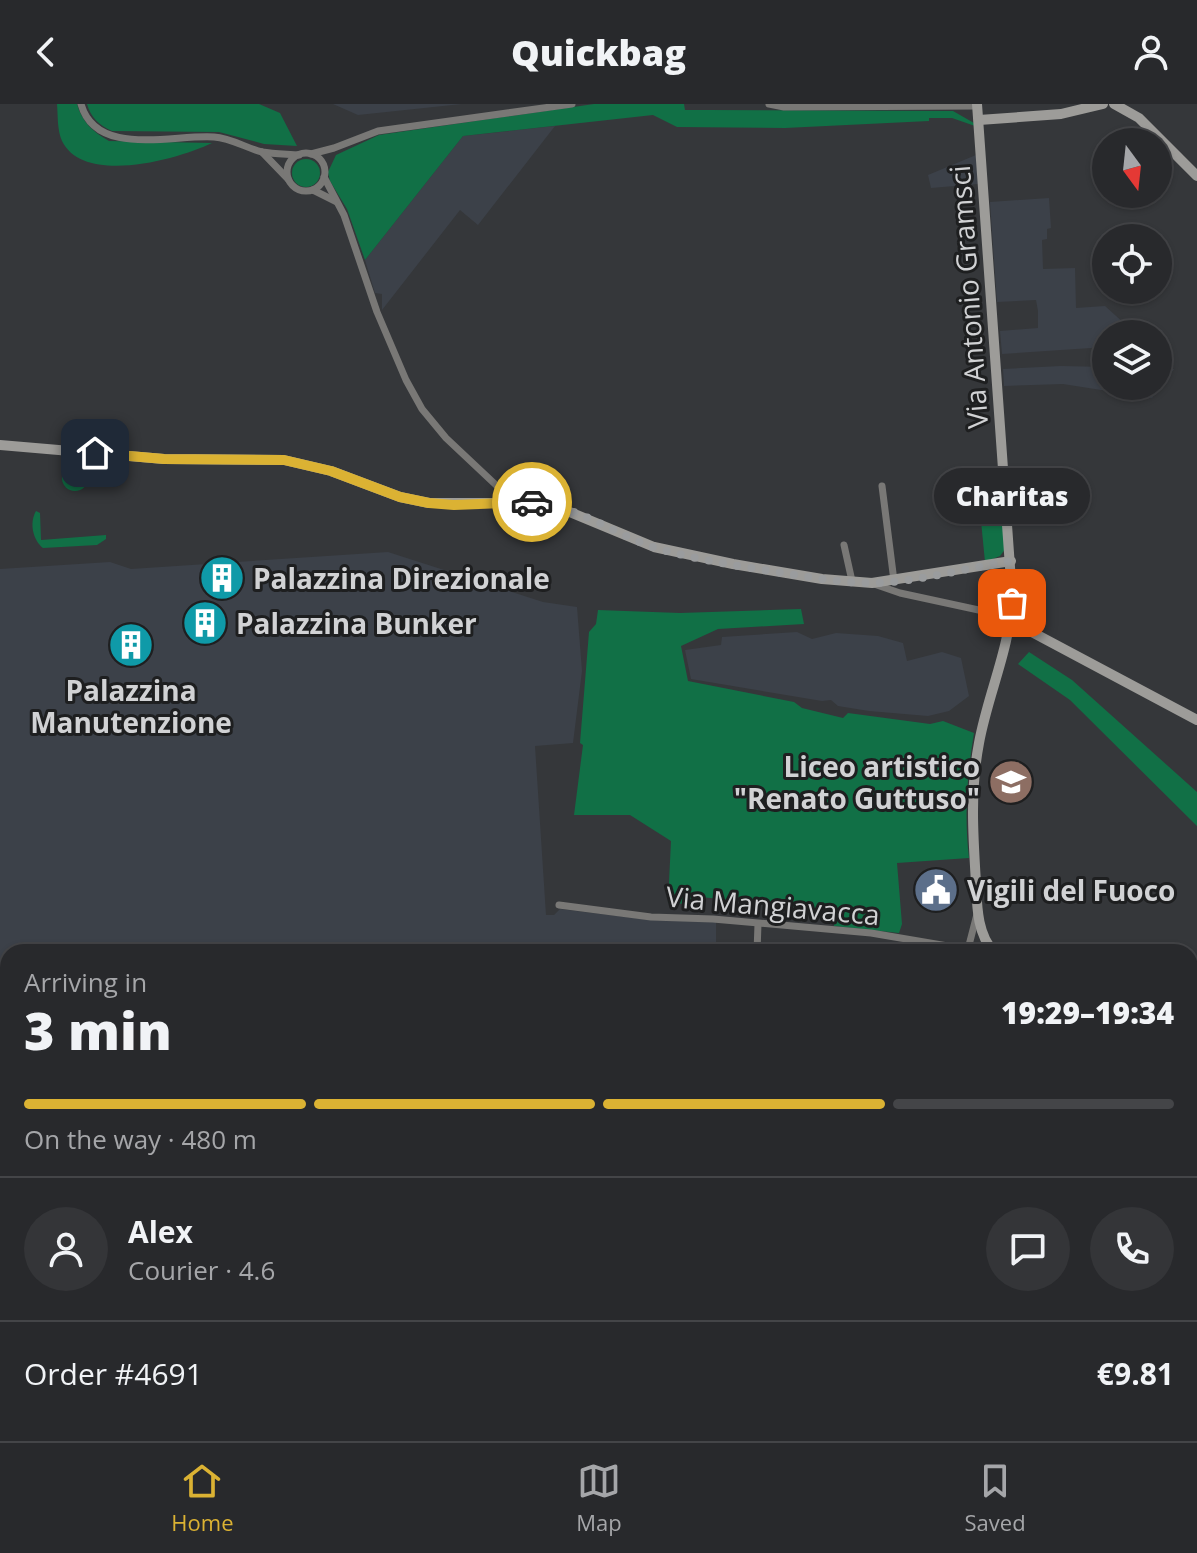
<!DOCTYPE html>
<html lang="en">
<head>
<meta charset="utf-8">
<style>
	:root { --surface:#28292c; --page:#343538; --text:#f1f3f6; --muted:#a5a6a9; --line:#444548; --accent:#dbb233 }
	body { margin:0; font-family:"Open Sans",sans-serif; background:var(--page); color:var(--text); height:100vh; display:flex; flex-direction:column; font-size:30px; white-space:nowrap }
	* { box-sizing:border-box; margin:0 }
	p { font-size:26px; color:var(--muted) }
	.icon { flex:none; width:44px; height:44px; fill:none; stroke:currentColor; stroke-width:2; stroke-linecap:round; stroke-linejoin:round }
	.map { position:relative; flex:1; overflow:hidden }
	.drawer { position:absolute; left:0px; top:840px; width:1198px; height:498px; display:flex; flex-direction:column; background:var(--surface); border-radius:24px 24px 0 0; box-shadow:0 2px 6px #0004,0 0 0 2px var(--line) }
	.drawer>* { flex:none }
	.needle { width:52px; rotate:165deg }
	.fabs { position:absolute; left:1092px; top:24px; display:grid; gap:16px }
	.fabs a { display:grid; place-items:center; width:80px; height:80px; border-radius:50%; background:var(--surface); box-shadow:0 2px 6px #0004,0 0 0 2px var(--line); font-size:40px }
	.pin { position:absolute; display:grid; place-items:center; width:68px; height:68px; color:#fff; margin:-34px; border-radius:16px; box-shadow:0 4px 12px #0006 }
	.courier { position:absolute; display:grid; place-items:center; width:80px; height:80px; margin:-40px; border:6px solid #dbb233; border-radius:50%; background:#fff; color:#222; box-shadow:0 2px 10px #0007 }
	.bubble { position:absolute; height:56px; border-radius:28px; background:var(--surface); box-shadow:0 2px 6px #0004,0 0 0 2px var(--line); font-size:26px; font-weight:800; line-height:56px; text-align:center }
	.overview em { font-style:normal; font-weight:800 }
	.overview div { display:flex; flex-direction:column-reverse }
	.overview { display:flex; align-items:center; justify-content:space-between; height:136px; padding:0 24px }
	h1 { font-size:52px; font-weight:800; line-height:60px }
	.bar { display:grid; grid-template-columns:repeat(4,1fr); gap:12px 8px; align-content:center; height:96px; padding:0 24px }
	.bar i { height:10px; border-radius:6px; background:var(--line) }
	.bar .current { background:var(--accent) }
	.bar p { grid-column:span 4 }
	.line { display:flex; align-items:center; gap:20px; padding:0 24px; border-top:2px solid var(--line) }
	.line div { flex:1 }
	.round { display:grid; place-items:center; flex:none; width:84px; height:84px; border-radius:42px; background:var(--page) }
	header { display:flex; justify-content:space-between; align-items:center; height:104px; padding:0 24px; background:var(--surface); font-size:36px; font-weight:800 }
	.menu { display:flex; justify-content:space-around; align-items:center; height:112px; border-top:2px solid var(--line); background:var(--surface); font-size:22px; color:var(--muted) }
	.menu a { display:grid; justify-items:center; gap:4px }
	.menu .current { color:var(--accent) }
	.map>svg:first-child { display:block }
	.built { fill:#3c4149 }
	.green { fill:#117046 }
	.water { fill:#1e6b8c; stroke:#548aa2; stroke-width:2 }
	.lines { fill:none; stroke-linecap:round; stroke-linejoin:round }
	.street { stroke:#797876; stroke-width:7 }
	.secondary { stroke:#9d9c99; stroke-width:10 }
	.done { stroke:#9a9c9e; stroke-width:8; stroke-dasharray:0 14.4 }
	.route { stroke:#dbb233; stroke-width:10 }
	.labels { text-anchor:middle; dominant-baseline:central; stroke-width:6; stroke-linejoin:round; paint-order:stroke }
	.street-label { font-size:28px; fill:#d1d2d4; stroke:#1e1f20 }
	.poi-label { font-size:28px; font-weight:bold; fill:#d1d2d4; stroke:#1e1f20; text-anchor:start }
</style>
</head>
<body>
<header><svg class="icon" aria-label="back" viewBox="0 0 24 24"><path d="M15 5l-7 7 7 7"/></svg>Quickbag<svg class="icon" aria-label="person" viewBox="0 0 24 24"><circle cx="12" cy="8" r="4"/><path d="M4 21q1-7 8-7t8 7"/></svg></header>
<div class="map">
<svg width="1197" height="1337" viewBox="0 0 1197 1337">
	<rect width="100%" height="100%" fill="#35373a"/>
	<!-- built -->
	<g class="built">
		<polygon points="333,0 462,0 358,11"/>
		<polygon points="555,22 478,121 460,106 382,206 382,190 375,189 365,156 463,32"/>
		<polygon points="976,51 978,80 931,84 928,71"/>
		<polygon points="1049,94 1051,124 1047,125 1047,135 1042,136 1043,165 1075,164 1076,204 1105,202 1136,230 1106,230 1106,243 1002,250 1000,227 1038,224 1038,207 1036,196 997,198 990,98"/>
		<polygon points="1061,262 1106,263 1106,282 1158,282 1158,265 1174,265 1152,294 1063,280 1004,282 1003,265"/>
		<polygon points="388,448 543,498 577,503 582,567 573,639 535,642 546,811 554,811 560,805 651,816 716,818 716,848 8,848 8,1052 0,1054 0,465 110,458 131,465"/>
		<polygon points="797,528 812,535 836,529 878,532 903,539 907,557 942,548 961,554 969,592 949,607 928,612 869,607 838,602 831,596 822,597 691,575 685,546 721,541 722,533"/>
	</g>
	<!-- green -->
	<g class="green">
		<path d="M57,0H77C82,18 93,28 109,37L212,39C179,55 84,82 62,37C57,26 58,12 57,0Z"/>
		<path d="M87,0H259L280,9L297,42L264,40L219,28L112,27C99,21 91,14 87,0Z"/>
		<polygon points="594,0 684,0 685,6 707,6 953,7 974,19 975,22 952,14 929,14 929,17 785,24 677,23 653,11 463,32 365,156 347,105 330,77 328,68 336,51 379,31"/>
		<circle cx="306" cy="69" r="14"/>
		<circle cx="75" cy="374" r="13"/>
		<path d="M36,407L40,409L41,436L106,431V435L97,441L43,444C33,436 29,419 36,407Z"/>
		<polygon points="1003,416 1006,444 1000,452 985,458 981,417"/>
		<path d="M801,505L804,520L718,525L681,542L688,577L794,598L802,604L843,614L848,609L930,620L943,617L974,629C967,671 964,711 969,754L897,759L902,820L899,829L834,822L833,807L701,793L687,800L668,799L671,737L630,711H574L583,641L580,639L589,528L596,520L598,506L680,509Z"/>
		<polygon points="1029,548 1072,576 1197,688 1197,722 1070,596 1018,560"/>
	</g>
	<!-- water -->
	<polygon class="water" points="1190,1011 1197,1012 1197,1337 0,1337 0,1098 8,1096 8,1330 1190,1330"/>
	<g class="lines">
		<!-- street -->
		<g class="street">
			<path d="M81,0C96,54 173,30 214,33C231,34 246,44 262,48C274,50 287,50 299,51"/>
			<polyline points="769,0 784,3 978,2"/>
			<polyline points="262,48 288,75"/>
			<circle cx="306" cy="68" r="19"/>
			<polyline points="311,50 334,44 378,27 572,0"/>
			<polyline points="324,73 344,111 377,208 406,276 422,305 446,334 497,382 515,382 545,395 548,399"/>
			<polyline points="313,86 335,97"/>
			<polyline points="882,382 894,477"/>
			<polyline points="946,393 1006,387"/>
			<polyline points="844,441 852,477"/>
			<polyline points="874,480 900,489 1011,513"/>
			<polyline points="559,801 651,813 713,815 871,829 983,848"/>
			<polyline points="968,845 977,810"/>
			<polyline points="757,848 758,820"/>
		</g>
		<!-- secondary -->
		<g class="secondary">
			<path d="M977,0L1012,491C1011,543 988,589 979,639C970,686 973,731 976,779C977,802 977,830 994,848"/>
			<polyline points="1114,0 1139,14 1197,72"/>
			<polyline points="979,16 1061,10 1103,0"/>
			<polyline points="0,341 164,355 284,356 331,367 400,393 429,399 548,399 654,443 733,460 822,475 872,479 1011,457"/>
			<polyline points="1011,517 1197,616"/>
			<polyline points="1190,884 1197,886"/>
			<polyline points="1190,954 1197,954"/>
		</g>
	</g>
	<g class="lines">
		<!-- done -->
		<path class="done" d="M532,398C579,401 618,434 663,446C700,456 738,462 776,468C808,473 841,479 873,479C919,478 965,464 1011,457L1012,499"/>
		<!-- route -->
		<polyline class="route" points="95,349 164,355 284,356 331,367 400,393 429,399 454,401 532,398"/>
	</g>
	<!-- icons -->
	<defs>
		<g id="building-disc" transform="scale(2.3)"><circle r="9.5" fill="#0f9aa8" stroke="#1e1f20"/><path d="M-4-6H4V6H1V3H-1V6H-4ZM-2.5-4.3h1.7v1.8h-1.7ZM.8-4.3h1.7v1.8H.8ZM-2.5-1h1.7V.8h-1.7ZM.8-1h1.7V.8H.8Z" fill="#fff"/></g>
		<g id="school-disc" transform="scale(2.3)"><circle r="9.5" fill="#8d6e63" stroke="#1e1f20"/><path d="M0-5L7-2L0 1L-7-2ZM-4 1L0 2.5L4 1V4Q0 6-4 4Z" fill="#fff"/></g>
		<g id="civic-disc" transform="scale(2.3)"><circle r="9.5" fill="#5c6f8a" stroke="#1e1f20"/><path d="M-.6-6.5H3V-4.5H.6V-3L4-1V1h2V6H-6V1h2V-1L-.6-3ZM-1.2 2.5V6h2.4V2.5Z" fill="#fff"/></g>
	</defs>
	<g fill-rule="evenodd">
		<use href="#building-disc" x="222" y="474"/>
		<use href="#building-disc" x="205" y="519"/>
		<use href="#building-disc" x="131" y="541"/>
		<use href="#school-disc" x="1011" y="678"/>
		<use href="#civic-disc" x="936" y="786"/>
	</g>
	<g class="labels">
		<!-- street labels -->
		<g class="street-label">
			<text transform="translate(968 193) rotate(-94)">Via Antonio Gramsci</text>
			<text transform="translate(773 801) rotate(5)">Via Mangiavacca</text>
		</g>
		<!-- poi labels -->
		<g class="poi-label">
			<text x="253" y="474">Palazzina Direzionale</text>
			<text x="236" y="519">Palazzina Bunker</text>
			<text x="131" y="586" text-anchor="middle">Palazzina<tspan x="131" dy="32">Manutenzione</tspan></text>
			<text x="980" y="662" text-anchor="end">Liceo artistico<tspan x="980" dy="32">"Renato Guttuso"</tspan></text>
			<text x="967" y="786">Vigili del Fuoco</text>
		</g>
	</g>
</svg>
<div class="fabs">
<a><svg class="needle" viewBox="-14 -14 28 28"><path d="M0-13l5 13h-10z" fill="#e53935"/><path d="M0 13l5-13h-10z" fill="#a5a6a9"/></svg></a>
<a><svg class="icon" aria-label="locate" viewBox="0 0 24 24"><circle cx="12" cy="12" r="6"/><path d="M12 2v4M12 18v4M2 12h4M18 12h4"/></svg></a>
<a><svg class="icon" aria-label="layers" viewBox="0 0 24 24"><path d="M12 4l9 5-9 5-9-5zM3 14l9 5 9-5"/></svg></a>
</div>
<div class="pin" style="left:1012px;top:499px;background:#ea580c"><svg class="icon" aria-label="bag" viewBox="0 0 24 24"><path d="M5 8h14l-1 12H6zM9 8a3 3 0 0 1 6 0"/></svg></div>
<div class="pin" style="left:95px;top:349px;background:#1f2937"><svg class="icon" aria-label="home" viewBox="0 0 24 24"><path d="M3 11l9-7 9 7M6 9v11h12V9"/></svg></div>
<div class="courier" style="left:532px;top:398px"><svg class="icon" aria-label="car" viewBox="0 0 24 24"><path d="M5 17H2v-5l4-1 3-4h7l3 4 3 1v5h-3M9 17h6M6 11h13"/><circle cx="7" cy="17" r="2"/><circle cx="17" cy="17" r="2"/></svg></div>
<div class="bubble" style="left:934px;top:364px;width:156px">Charitas</div>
<section class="drawer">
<div class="overview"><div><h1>3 min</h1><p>Arriving in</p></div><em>19:29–19:34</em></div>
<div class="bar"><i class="current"></i><i class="current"></i><i class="current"></i><i></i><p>On the way · 480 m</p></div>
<div class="line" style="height:144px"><a class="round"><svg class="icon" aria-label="person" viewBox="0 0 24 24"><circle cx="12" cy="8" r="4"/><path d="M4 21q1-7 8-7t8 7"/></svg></a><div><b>Alex</b><p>Courier · 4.6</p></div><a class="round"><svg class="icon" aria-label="chat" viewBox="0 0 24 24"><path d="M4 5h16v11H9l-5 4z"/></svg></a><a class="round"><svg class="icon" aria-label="phone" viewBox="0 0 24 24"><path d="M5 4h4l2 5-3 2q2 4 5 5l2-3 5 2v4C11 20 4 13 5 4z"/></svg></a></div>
<div class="line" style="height:104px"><div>Order #4691</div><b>€9.81</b></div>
</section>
</div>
<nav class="menu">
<a class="current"><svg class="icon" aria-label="home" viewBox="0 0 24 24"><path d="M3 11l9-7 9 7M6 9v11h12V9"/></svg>Home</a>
<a><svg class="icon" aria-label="map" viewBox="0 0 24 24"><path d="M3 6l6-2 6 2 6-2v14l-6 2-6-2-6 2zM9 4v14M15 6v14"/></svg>Map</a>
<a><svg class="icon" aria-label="saved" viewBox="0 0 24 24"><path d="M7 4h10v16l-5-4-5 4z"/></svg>Saved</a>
</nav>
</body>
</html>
